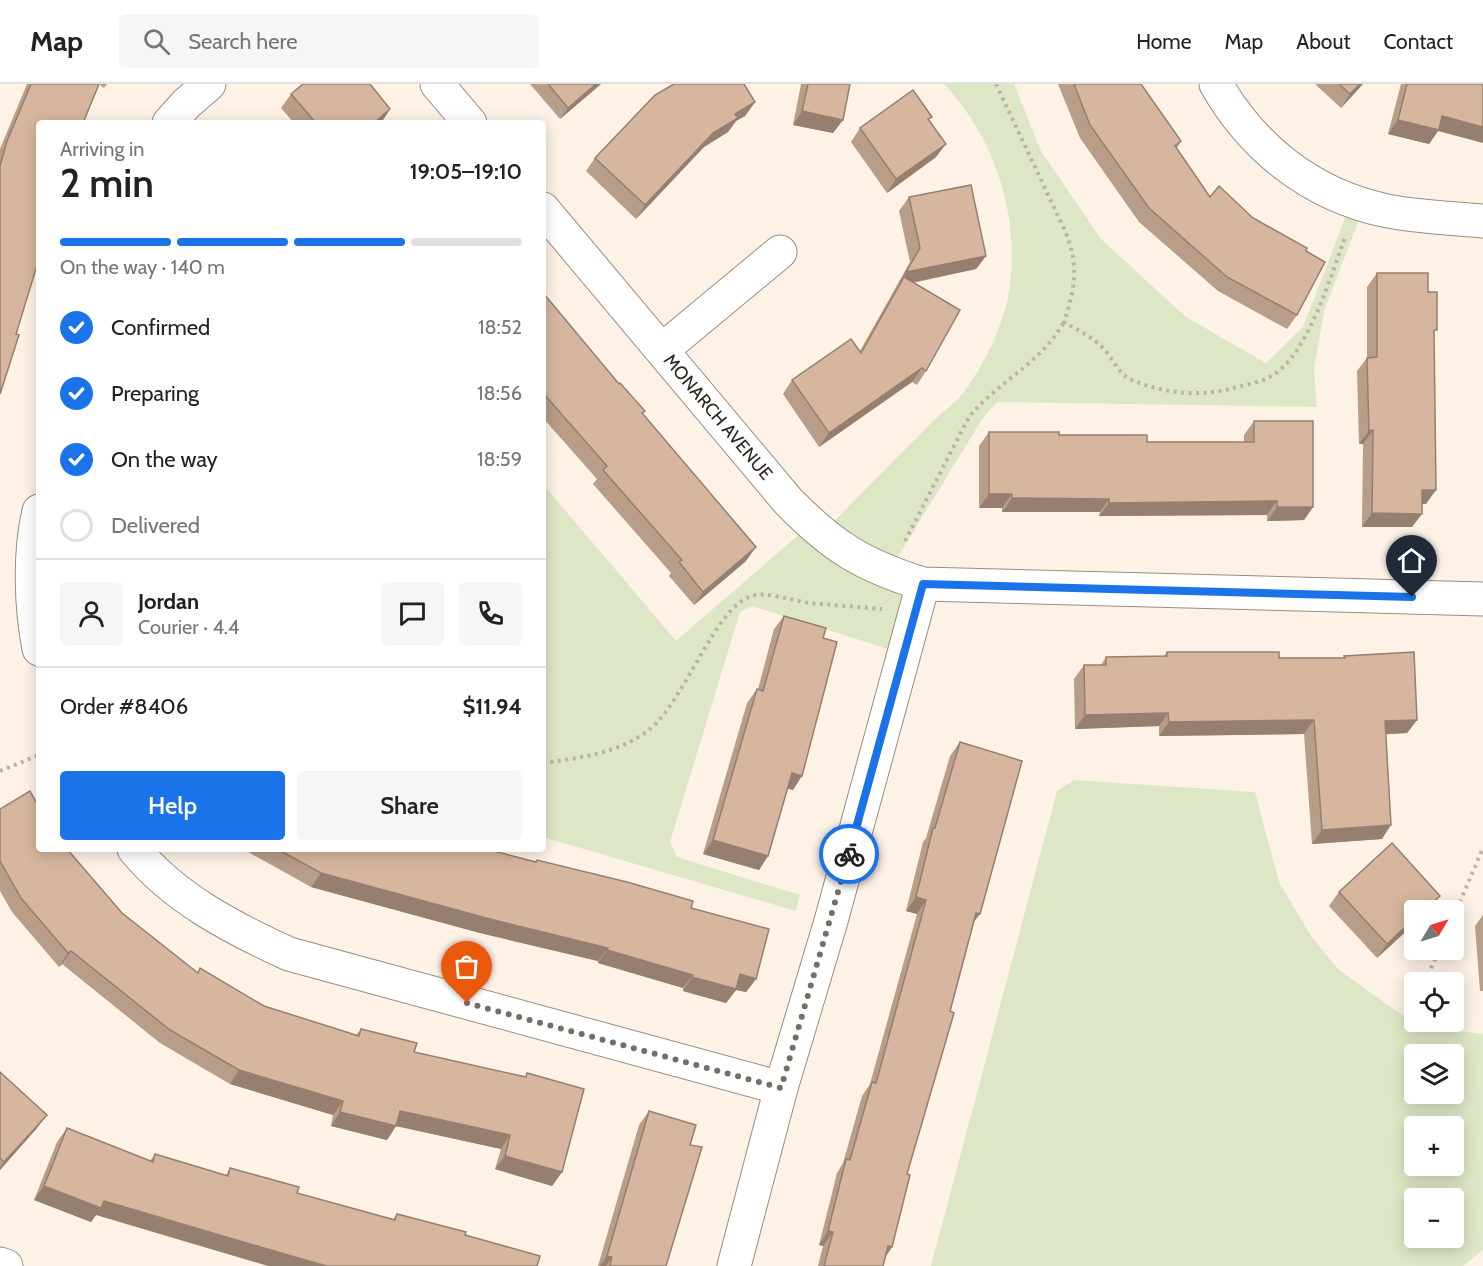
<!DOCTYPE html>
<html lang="en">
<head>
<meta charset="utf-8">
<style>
	:root { --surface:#fff; --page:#f6f6f6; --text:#222; --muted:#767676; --line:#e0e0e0; --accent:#1a73e8 }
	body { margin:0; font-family:Cabin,sans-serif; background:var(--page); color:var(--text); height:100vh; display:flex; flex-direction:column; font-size:22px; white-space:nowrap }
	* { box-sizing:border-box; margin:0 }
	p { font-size:20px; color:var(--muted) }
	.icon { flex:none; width:33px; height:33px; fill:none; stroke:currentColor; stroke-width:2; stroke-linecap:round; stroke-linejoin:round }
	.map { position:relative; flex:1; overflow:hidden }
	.side { position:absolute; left:36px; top:36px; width:510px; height:732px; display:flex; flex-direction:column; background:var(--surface); border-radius:6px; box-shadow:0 3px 15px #0003 }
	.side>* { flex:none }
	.needle { width:39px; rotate:52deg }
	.buttons { position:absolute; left:1404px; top:816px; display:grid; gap:12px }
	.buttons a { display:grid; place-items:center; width:60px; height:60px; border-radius:6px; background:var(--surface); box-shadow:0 3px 15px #0003; font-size:30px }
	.pin { position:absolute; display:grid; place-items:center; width:51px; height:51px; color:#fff; margin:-62px -26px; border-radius:50% 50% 50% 0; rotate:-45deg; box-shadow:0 0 6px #0007 }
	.pin .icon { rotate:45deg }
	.courier { position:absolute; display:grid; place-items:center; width:60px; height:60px; margin:-30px; border:4px solid #1a73e8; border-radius:50%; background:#fff; color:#222; box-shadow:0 2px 8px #0007 }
	.head em { font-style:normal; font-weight:600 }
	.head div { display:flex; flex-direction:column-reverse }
	.head { display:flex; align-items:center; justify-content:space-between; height:102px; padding:0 24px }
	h1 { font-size:39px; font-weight:600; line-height:45px }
	.bar { display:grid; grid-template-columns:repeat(4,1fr); gap:9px 6px; align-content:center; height:72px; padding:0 24px }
	.bar i { height:8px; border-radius:4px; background:var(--line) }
	.bar .selected { background:var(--accent) }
	.bar p { grid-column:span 4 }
	.line { display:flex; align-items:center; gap:15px; padding:0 24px; border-top:2px solid var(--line) }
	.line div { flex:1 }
	.round { display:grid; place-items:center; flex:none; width:63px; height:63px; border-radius:6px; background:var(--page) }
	ol { padding:0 24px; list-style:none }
	li { display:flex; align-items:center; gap:18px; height:66px }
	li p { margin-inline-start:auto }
	li .icon { padding:6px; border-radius:50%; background:var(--accent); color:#fff; stroke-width:4 }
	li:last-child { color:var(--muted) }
	li i { width:33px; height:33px; border:3px solid var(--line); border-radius:50% }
	.button { display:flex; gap:12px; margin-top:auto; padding:12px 24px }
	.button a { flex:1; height:69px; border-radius:6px; background:var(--accent); color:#fff; font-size:24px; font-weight:600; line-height:69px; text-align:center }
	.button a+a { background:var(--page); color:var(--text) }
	header { display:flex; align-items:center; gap:36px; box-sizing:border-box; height:84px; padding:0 30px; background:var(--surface); border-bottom:2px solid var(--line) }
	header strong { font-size:28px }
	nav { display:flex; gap:33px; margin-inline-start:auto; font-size:21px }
	.search { width:420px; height:54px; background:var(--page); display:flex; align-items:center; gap:15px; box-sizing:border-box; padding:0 21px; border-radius:6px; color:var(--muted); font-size:22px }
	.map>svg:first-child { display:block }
	.green { fill:#dde7c5; fill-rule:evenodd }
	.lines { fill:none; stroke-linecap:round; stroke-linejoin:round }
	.street-casing { stroke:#9e8b7b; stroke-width:35 }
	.path { stroke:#bdb2a9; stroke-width:4; stroke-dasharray:3 4.5; stroke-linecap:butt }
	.street { stroke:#fff; stroke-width:33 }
	.wall { fill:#b89d88 }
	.shaded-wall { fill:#967f6f }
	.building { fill:#d6b69e; stroke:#967f6f; stroke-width:1.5 }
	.done { stroke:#766d65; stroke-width:6; stroke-dasharray:0 10.8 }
	.route { stroke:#1a73e8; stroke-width:8 }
	.labels { text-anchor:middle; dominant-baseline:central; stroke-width:4.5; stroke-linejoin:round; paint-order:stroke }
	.street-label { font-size:18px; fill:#2d261f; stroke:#fff }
</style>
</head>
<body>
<header>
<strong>Map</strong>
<div class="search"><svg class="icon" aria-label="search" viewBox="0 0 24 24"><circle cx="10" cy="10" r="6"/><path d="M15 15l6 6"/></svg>Search here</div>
<nav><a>Home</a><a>Map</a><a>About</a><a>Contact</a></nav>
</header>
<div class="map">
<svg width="1483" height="1182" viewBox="0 0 1483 1182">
	<rect width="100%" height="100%" fill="#fef2e7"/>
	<!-- green -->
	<g class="green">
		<path d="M944,0H1014L1041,67L1101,155L1186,233L1266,279L1303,243L1352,116L1365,120L1324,227L1314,285L1317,323L997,318L983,334L889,487L923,500L904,570L752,522L740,528L670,758L677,773L800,811L796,827L543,753V400L676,557L811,440L822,450C858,413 894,376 931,339C943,327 960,316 969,301C988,273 1006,235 1010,201C1019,128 994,53 944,0Z"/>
		<path d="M1074,696L1255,708L1279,798L1311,852L1338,885L1389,922L1414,938L1435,944L1483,950V1166L1463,1182H931L1057,707ZM1414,970H1454V1010H1414ZM1414,1042H1454V1082H1414ZM1414,1114H1454V1154H1414Z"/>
	</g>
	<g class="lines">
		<!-- street casing -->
		<g class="street-casing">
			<g id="street">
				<polyline points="437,0 470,39"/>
				<path d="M1216,0C1252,63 1310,110 1383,126C1413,133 1451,134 1483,137"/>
				<polyline points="169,39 186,20 209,0"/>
				<path d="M543,125L788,417C833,463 862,481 923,500L1483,515"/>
				<polyline points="662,266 780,168"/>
				<path d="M39,427C29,469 31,523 39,565"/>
				<path d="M134,765C174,814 232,844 289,870L781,1004"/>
				<polyline points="0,1180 6,1182"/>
				<polyline points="734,1182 781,1004 831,837 923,500"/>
			</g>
		</g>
		<!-- path -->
		<g class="path">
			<path d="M996,0L1066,149C1079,183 1075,205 1064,238C1077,246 1091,252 1102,263C1113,273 1117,290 1132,296C1162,309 1199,313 1230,305C1244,301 1261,299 1273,291C1309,269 1331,190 1346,151"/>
			<path d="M905,457L969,333C997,298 1042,279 1064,238"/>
			<path d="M543,679C580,674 620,669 650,645C683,619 715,524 751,512C766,507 793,517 809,519C833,521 858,523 882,525"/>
			<polyline points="0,687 39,671"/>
			<polyline points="1454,832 1483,764"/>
			<polyline points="1425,898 1439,866"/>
			<polyline points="1409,934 1414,923"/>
		</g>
		<!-- street -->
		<use href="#street" class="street"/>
	</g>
	<!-- wall -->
	<g class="wall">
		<polygon points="27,0 107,0 104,4 99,0 39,39 16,250 0,310 0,65"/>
		<polygon points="530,0 601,0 560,35"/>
		<polygon points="801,0 850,0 843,36 833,49 793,41"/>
		<polygon points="1058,0 1141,0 1181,57 1177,64 1210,113 1253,134 1306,167 1297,231 1287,245 1218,207 1139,138 1080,54"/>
		<polygon points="1315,0 1363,0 1341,24"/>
		<polygon points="1401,0 1483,0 1438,47 1429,60 1388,50"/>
		<polygon points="291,10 390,25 381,39 294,39 281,24"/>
		<polygon points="755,18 745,32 736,37 728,48 704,63 636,135 586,87 595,74"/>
		<polygon points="860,44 936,73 887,109 851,58"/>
		<polygon points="909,113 986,172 976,185 913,199 926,287 917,301 912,298 819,363 783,310 792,296 860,267 910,178 899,127"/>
		<polygon points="1377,189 1428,208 1434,251 1426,420 1422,420 1412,443 1362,443 1363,360 1359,360 1357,287 1367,274 1367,203"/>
		<polygon points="543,211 619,300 645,327 643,330 746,477 694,521 669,492 671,489 593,400 597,395 543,334"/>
		<polygon points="1254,337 1313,423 1304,436 1267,437 1267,431 1099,432 1100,428 1002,428 1002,424 979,424 979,362 989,348 1059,351 1147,358 1244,358 1244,351"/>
		<polygon points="784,532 823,554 793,706 787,704 768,772 759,786 703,770 747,619 757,605 758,605 774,545"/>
		<polygon points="1167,568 1279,574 1343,574 1344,572 1417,636 1407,649 1386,650 1382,755 1312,760 1304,650 1159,652 1159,642 1075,645 1074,595 1084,581 1101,581 1106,573 1164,572"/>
		<polygon points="960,658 974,839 883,1182 818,1182 823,1162 819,1161 837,1089 843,1079 862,1012 870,1000 917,830 906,827 923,758 926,754 950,672"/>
		<polygon points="0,725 39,765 197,888 264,922 356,951 361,945 414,968 525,993 527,989 562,1088 552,1102 495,1085 501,1065 396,1042 387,1056 331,1042 333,1031 230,1000 160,959 62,880 59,883 12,828 0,807"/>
		<polygon points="250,765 486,765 535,778 537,776 691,824 756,895 746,908 736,906 726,919 683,907 683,904 598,879 598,877 480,849 311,803 248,768"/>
		<polygon points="1339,808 1440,812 1429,826 1414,826 1414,840 1377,874 1329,822"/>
		<polygon points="1483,831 1483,907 1480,907 1475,842"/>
		<polygon points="0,988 37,1044 0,1086"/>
		<polygon points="649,1027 690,1061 666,1182 598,1182 639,1041"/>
		<polygon points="67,1044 150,1077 155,1070 226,1091 230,1084 297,1109 393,1135 397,1130 466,1148 96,1131 91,1138 34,1116 57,1058"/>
	</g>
	<!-- shaded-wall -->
	<g class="shaded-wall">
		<polygon points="596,0 601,0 560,35 568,24"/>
		<polygon points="1360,0 1363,0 1341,24 1350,10"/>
		<polygon points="755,18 745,32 736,37 728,48 704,63 636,135 645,121 713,49 735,30"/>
		<polygon points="390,25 381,39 374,39"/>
		<polygon points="802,27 843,36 833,49 793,41"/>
		<polygon points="1442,32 1483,43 1483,59 1438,47 1429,60 1388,50 1398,36"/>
		<polygon points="946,60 936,73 887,109 896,95"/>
		<polygon points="986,172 976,185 899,201 904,193 897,202 906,188"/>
		<polygon points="922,284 912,298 819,363 829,349"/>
		<polygon points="1373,346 1363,360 1359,360 1369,347"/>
		<polygon points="1422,406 1436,406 1426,420 1412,420"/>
		<polygon points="989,410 1012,410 1002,424 979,424"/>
		<polygon points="1012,414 1109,415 1100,428 1002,428"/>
		<polygon points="1277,417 1267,431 1099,432 1109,419"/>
		<polygon points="1277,423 1313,423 1304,436 1267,437"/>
		<polygon points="1372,429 1422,430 1412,443 1362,443"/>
		<polygon points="756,463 746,477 694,521 703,508"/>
		<polygon points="1168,629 1159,642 1075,645 1085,631"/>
		<polygon points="1314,636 1304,650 1159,652 1169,638"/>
		<polygon points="1417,636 1407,649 1375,651 1385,637"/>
		<polygon points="792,689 802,692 793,706 782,703"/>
		<polygon points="1391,741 1382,755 1312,760 1322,746"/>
		<polygon points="713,756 768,772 759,786 703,770"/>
		<polygon points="321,789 608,864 598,877 480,849 311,803"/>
		<polygon points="1440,812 1429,826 1424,826"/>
		<polygon points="916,813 926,816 917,830 906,827"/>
		<polygon points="976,829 980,830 970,843"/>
		<polygon points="1414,835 1414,840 1377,874 1387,860"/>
		<polygon points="607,866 693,891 683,904 598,879"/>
		<polygon points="71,867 62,880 59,883 68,869"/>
		<polygon points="740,890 756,895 746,908 736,906 726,919 683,907 692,893"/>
		<polygon points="239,986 343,1017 333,1031 230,1000"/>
		<polygon points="400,1027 510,1051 501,1065 396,1042 387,1056 331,1042 340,1028"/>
		<polygon points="47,1031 37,1044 0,1086 0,1084 4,1078"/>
		<polygon points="505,1072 562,1088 552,1102 495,1085"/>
		<polygon points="44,1102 104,1117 327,1182 268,1182 96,1131 91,1138 34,1116"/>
		<polygon points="828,1147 833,1148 823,1162 819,1161"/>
		<polygon points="888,1162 892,1163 883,1177"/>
		<polygon points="607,1172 612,1173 606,1182 600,1182"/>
	</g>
	<!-- building -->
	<g class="building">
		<polygon points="31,0 99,0 83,39 39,39 39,175 16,250 19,251 0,310 0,82 7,57"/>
		<polygon points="303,0 370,0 390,25 374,39 316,39 291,10"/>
		<polygon points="548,0 596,0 568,24"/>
		<polygon points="674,0 744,0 755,18 735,30 738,34 713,49 645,121 595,74 655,11"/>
		<polygon points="808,0 850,0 843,36 802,27"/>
		<polygon points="1074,0 1141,0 1181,57 1175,62 1210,113 1219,102 1253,134 1307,164 1306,167 1325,178 1297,231 1227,193 1149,124 1090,41"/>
		<polygon points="1339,0 1360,0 1350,10"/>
		<polygon points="1407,0 1483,0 1483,43 1442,32 1439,46 1398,36"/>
		<polygon points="913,6 932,33 928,35 946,60 896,95 860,44"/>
		<polygon points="971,101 986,172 906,188 920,164 909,113"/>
		<polygon points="1377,189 1428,189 1428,208 1437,208 1437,246 1434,246 1436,406 1422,406 1422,430 1372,429 1373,346 1369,347 1367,274 1377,273"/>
		<polygon points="904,193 960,226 926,287 922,284 829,349 792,296 851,255 861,269"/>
		<polygon points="544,210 619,300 620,299 645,327 642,329 756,463 703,508 679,478 682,476 603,386 607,382 543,309 543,211"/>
		<polygon points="1254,337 1313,337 1313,423 1277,423 1277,417 1109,419 1109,415 1012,414 1012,410 989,410 989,348 1059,348 1059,351 1147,351 1147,358 1254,358"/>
		<polygon points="784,532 826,544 823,554 837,558 802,692 792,689 768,772 713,756 757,605 763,607"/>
		<polygon points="1167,568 1279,568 1279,574 1345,574 1344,572 1414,568 1417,636 1385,637 1391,741 1322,746 1314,636 1169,638 1168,629 1085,631 1084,581 1106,581 1106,573 1167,572"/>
		<polygon points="960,658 1022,677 980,830 976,829 950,927 954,929 907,1090 910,1091 892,1163 888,1162 883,1182 824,1182 833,1148 828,1147 846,1075 850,1076 872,998 876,999 926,816 916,813 933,744 935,744"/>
		<polygon points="30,707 39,723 39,765 67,765 122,829 198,889 200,884 264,922 359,952 361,945 417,959 414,968 526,993 527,989 584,1005 562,1088 505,1072 510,1051 400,1027 396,1042 340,1028 343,1017 239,986 170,946 71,867 68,869 21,814 0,777 0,725"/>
		<polygon points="1392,759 1440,812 1424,826 1414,826 1414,835 1387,860 1339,808"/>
		<polygon points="277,765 486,765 536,778 537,776 627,798 693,817 691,824 769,845 756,895 740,890 736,905 692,893 693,891 607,866 608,864 490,835 321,789"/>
		<polygon points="0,988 47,1031 4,1078 0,1074"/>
		<polygon points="649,1027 696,1041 690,1061 702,1063 666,1182 610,1182 612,1173 607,1172"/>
		<polygon points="67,1044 153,1078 155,1070 228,1092 230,1084 299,1103 297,1109 395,1136 397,1130 466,1148 465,1151 540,1172 537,1182 327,1182 298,1174 104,1117 101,1124 44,1102"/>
	</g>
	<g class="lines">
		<!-- done -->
		<polyline class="done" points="467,919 781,1004 849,770"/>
		<!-- route -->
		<polyline class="route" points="849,770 923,500 1412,513"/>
	</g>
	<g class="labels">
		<!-- street labels -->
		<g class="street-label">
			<text transform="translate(718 333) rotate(50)">MONARCH AVENUE</text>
		</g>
	</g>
</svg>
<div class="buttons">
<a><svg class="needle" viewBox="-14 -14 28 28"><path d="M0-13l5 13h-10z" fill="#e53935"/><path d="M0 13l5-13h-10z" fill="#767676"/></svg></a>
<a><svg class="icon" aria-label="locate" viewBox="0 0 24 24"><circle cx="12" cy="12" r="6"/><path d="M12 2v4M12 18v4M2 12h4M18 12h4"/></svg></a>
<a><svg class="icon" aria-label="layers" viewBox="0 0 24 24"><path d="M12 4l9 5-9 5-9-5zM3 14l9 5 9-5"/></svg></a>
<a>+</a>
<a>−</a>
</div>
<div class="pin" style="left:467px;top:919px;background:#ea580c"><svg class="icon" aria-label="bag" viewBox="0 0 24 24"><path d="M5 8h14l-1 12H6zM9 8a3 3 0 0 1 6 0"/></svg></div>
<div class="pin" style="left:1412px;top:513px;background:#1f2937"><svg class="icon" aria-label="home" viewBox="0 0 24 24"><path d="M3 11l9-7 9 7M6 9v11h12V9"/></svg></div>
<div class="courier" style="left:849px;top:770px"><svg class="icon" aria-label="bike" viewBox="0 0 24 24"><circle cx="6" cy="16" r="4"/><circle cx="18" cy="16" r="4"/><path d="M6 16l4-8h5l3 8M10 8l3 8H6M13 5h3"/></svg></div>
<section class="side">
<div class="head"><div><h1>2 min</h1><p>Arriving in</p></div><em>19:05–19:10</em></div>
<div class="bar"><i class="selected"></i><i class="selected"></i><i class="selected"></i><i></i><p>On the way · 140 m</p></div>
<ol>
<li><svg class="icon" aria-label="check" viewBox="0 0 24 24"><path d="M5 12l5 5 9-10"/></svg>Confirmed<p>18:52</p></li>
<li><svg class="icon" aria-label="check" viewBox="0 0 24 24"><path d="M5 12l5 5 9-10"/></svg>Preparing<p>18:56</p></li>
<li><svg class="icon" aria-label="check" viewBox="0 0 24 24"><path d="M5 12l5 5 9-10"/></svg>On the way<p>18:59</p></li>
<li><i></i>Delivered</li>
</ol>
<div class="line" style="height:108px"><a class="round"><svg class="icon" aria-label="person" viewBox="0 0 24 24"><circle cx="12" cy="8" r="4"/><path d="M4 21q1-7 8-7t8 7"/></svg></a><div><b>Jordan</b><p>Courier · 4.4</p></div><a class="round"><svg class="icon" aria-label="chat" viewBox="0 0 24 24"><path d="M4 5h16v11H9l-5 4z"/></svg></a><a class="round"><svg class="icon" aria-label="phone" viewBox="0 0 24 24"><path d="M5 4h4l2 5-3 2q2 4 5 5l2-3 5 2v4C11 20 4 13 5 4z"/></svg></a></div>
<div class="line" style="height:78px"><div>Order #8406</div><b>$11.94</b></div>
<div class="button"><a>Help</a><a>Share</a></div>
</section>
</div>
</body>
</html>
